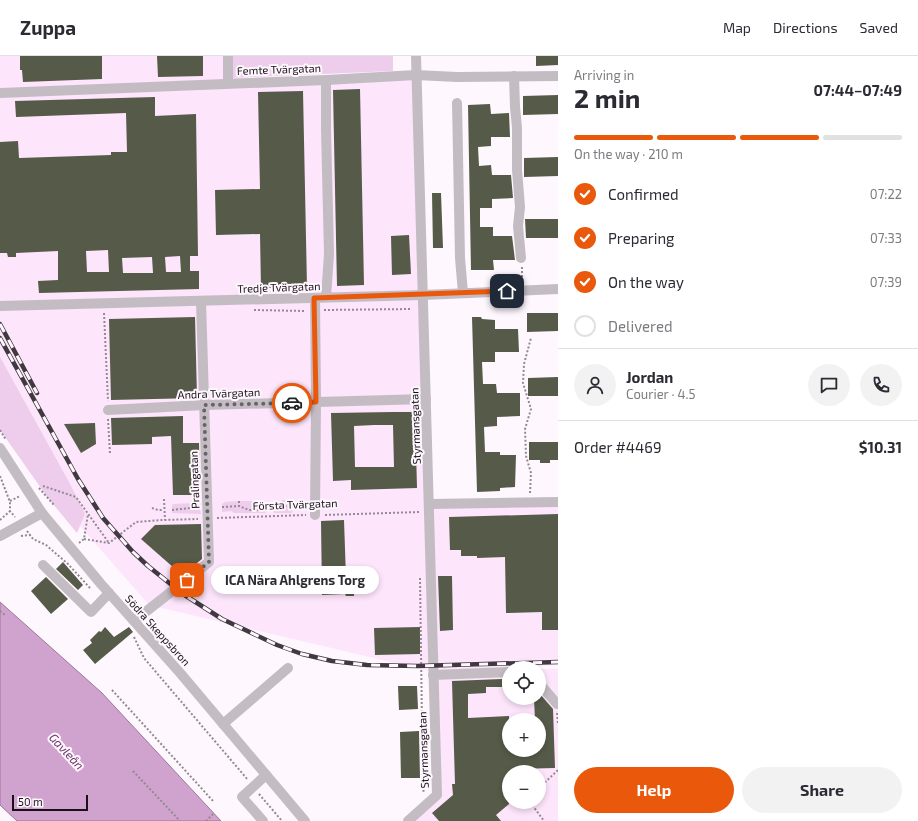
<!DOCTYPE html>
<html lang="en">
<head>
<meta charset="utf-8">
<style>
	:root { --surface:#fff; --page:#f2f2f3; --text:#2b2b33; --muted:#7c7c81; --line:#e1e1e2; --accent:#ea580c }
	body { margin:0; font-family:"Exo 2",sans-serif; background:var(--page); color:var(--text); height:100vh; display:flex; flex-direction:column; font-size:15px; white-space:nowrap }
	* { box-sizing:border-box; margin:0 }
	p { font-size:13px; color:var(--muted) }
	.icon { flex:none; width:22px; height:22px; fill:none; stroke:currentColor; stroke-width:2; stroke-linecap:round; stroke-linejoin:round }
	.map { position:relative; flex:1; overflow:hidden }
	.drawer { display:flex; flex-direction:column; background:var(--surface); width:360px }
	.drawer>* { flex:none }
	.controls { position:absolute; left:502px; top:605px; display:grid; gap:8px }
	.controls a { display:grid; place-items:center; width:44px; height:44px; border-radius:50%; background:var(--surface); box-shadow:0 2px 6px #0003; font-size:20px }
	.scale { position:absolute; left:12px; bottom:10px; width:76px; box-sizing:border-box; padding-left:4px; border:2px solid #181218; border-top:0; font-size:11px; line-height:14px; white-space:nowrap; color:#181218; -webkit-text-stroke:3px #fff7fe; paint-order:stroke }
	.pin { position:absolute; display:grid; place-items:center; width:34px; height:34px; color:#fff; margin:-17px; border-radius:8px; box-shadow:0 2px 6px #0006 }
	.courier { position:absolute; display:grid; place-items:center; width:40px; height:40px; margin:-20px; border:3px solid #ea580c; border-radius:50%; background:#fff; color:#222; box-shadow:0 1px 5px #0007 }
	.bubble { position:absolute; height:28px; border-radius:14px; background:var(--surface); box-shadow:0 2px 6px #0003; font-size:13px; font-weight:700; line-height:28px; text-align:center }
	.overview em { font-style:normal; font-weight:700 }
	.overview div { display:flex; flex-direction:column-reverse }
	.overview { display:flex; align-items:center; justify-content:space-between; height:68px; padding:0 16px }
	h1 { font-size:26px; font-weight:700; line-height:30px }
	.bar { display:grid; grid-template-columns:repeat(4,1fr); gap:6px 4px; align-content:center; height:48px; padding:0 16px }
	.bar i { height:5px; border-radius:3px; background:var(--line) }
	.bar .selected { background:var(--accent) }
	.bar p { grid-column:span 4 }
	.line { display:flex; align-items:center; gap:10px; padding:0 16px; border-top:1px solid var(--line) }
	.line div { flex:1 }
	.round { display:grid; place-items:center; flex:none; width:42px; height:42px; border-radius:21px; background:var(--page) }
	ol { padding:0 16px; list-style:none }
	li { display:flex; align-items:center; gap:12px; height:44px }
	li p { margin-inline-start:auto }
	li .icon { padding:4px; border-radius:50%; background:var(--accent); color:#fff; stroke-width:4 }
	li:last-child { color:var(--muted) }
	li i { width:22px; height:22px; border:2px solid var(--line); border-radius:50% }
	.button { display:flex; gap:8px; margin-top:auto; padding:8px 16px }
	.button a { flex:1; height:46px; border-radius:24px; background:var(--accent); color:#fff; font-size:16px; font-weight:700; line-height:46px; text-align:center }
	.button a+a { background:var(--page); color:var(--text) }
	header { display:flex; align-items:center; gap:24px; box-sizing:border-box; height:56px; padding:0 20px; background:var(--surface); border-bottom:1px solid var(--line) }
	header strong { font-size:19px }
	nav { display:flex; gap:22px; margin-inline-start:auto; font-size:14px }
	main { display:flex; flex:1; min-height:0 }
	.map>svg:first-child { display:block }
	.built { fill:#fde5fc; fill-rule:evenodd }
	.green { fill:#edcdeb }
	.water { fill:#d0a3ce; stroke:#997897 }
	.building { fill:#565a48; fill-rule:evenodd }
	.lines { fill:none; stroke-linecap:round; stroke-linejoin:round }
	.path { stroke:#918a91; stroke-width:2; stroke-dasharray:2 2; stroke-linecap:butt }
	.minor { stroke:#c4bcc3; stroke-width:10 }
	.rail-casing { stroke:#40393f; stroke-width:4.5 }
	.rail { stroke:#fff7fe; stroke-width:3; stroke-dasharray:9; stroke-linecap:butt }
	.done { stroke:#696268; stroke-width:4; stroke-dasharray:0 7.2 }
	.route { stroke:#ea580c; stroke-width:5 }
	.labels { text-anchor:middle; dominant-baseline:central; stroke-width:4; stroke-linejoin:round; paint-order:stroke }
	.street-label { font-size:11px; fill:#181218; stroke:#fff7fe }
	.water-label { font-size:12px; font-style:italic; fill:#6a3369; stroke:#fff7fe }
</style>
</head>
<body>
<header>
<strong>Zuppa</strong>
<nav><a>Map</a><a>Directions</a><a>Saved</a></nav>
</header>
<main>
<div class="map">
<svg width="558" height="765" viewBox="0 0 558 765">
	<rect width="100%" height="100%" fill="#fff7fe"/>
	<!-- built -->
	<g class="built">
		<polygon points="0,0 231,0 231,22 413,22 420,239 421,340 427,451 558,451 558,609 429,615 149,549 73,462 0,352"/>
		<path d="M539,613H558V765H413L440,740L437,616L509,614V642H539ZM509,664H539V694H509ZM509,716H539V746H509Z"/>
	</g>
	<!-- green -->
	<g class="green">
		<polygon points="231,0 393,0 393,15 231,22"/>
		<polygon points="0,301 69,426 85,458 77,477 48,442 0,374"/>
		<polygon points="283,444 293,444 292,457 274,457 273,451 281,449 281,445"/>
		<polygon points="239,445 261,445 264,448 266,457 234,457 231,455 222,456 222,448 225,446"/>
		<polygon points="197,447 199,449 201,458 172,457 172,450 173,448"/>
	</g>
	<!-- water -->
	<polygon class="water" points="0,546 102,637 221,765 17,765 0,749"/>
	<!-- building -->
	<g class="building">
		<polygon points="20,0 102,0 102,23 23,26 22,14 20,14"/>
		<polygon points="157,0 203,0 203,20 158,21"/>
		<polygon points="536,0 558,0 558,9 536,10"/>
		<polygon points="360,33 364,229 337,230 333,34"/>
		<polygon points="303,35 307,231 261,232 260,178 216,179 215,134 260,133 258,36"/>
		<polygon points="558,39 558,58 523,59 523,40"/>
		<path d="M155,41V60L196,58L198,200H190V215H199V233L39,237L38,225L58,224V195L16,197V201H8L7,197H0V86L18,85L19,102L111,99V96H127L126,57L16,61L15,45ZM108,194L109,216H87L86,195ZM180,200L181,216H166L165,201ZM152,201L153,217H123L122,202Z"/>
		<polygon points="490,48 491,58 509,57 510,81 491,81 491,90 478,91 479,110 491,109 492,119 511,119 513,142 492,143 492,152 480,152 480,171 493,171 493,180 512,180 515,204 493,204 494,214 471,214 468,49"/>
		<polygon points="558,101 558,120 524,121 524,102"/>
		<polygon points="432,137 441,137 443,192 433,192"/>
		<polygon points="525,163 558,163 558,182 526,182"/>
		<polygon points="409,179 411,218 392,219 391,180"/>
		<polygon points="527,257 558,257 558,275 527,276"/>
		<polygon points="195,261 197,342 111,344 109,263"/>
		<polygon points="472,261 481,261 482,263 495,264 495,273 518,273 519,296 495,296 495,306 482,306 483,328 496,328 497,337 520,337 520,360 497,361 497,370 484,371 485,396 500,396 500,399 516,399 515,431 500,432 500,435 477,436"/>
		<polygon points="558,321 558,340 528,340 528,322"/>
		<path d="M393,356H415L417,432L351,434V424L333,425L331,357ZM374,369H393L394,411H355L354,370Z"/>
		<polygon points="183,360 183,387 199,387 200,439 173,439 171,380 152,381 152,388 112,389 111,362"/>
		<polygon points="95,367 96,388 81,397 64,368"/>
		<polygon points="529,386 558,386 558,404 550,404 550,407 540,407 540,404 529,404"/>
		<polygon points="558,458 558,574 542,574 542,556 506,557 505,501 477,502 477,500 461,500 461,494 450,494 449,461"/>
		<polygon points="344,464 346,522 350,522 350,526 353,526 354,540 346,540 345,538 322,539 321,465"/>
		<polygon points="201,468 202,503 182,519 141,483 155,469"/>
		<polygon points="63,506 83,529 78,534 56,513"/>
		<polygon points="438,520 452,520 453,574 440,575"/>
		<polygon points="46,521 68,543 51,558 31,535"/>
		<polygon points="105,571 114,581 129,571 133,576 95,608 83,594 92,587 90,584 99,575 101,576"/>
		<polygon points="420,571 420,598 375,599 374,572"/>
		<polygon points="502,623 502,631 486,631 486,637 468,638 468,662 509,660 509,694 539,694 539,664 535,664 534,642 539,642 539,639 540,638 553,653 555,712 514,713 515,716 509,716 509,748 496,759 501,765 439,765 432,757 453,739 452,728 455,728 452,625"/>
		<polygon points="398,630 417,630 418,653 399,654"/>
		<polygon points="419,675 420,722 401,722 400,676"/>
	</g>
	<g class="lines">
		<!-- path -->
		<g class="path">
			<polyline points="522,211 522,225"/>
			<polyline points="254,254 305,255"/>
			<polyline points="324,254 412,253"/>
			<polyline points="104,257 108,345"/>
			<polyline points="108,363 110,398"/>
			<polyline points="0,374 6,384"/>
			<polyline points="0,420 10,446 10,455 15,461"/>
			<polyline points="43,430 76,441 109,487"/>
			<polyline points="39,432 54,449"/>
			<polyline points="530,437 531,417 526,400 525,373 531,353 523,327 524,308 531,282"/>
			<polyline points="164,443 165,464"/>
			<polyline points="10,445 20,440"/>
			<polyline points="239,445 239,450"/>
			<polyline points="222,451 239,450 249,454 265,454"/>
			<polyline points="152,452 158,454 162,454"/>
			<polyline points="172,454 199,451"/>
			<path d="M273,454C280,453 286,449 293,449"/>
			<polyline points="325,459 420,456"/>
			<polyline points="217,462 306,459"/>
			<polyline points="0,464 10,455"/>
			<polyline points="27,475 33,483 46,489 68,508 90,532"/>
			<polyline points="21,480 30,479"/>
			<polyline points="84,483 109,487 136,466 162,464 198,463"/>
			<polyline points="79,487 84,483 88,458"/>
			<polyline points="420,522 422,667 425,727 423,737"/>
			<polyline points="0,555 6,560"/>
			<polyline points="134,581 144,602 248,724"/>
			<polyline points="112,634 213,745"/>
			<polyline points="557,657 558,668"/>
			<polyline points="133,715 180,765"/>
			<polyline points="539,732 558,714"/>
			<polyline points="259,738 282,765"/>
			<polyline points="530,746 544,765"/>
			<polyline points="206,765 214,757"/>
		</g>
		<!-- minor -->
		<g class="minor">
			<polyline points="228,0 228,27"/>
			<polyline points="514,20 515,51 517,72 517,114 520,151 518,170 521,202"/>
			<polyline points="0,37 326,24 416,19 457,21 558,20"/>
			<polyline points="457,47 460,202 463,237"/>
			<polyline points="326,241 329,198 326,73 326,24"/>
			<polyline points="315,242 316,346 315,459"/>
			<polyline points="0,250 423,239 558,233"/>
			<polyline points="108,354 204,349 426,343"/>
			<polyline points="0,392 42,457 101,528 181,618 305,765"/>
			<polyline points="429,448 558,446"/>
			<polyline points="0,480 42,457"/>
			<polyline points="43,509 91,556 109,537"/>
			<polyline points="134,565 209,506 201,245"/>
			<polyline points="433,619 509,616"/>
			<polyline points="539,627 557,648"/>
			<polyline points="223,668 288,612"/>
			<polyline points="263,765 242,741 266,719"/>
			<polyline points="408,765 437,739 416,0"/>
		</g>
		<!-- rail casing -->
		<g class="rail-casing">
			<g id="rail">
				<polyline points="0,268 37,337"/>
				<polyline points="0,282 78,423 103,462 133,496 148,510 183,538 222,563 277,589 302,598 332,605 367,609 417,610 558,606"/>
			</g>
		</g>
		<!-- rail -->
		<use href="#rail" class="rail"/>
	</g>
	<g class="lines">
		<!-- done -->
		<polyline class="done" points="187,524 209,506 204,349 292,347"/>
		<!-- route -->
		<polyline class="route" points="292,347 316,346 314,242 507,235"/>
	</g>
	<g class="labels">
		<!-- street labels -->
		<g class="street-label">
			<text transform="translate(279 13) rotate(-2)">Femte Tvärgatan</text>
			<text transform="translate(279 231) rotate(-2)">Tredje Tvärgatan</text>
			<text transform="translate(219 337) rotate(-2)">Andra Tvärgatan</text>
			<text transform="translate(415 370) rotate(-92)">Styrmansgatan</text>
			<text transform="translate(194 424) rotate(-92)">Pralingatan</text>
			<text transform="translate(295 448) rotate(-2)">Första Tvärgatan</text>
			<text transform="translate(158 574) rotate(48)">Södra Skeppsbron</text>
			<text transform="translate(423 694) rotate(-92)">Styrmansgatan</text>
		</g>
		<!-- water labels -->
		<g class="water-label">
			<text transform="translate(67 695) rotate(47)">Gavleån</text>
		</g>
	</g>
</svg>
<div class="controls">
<a><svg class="icon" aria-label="locate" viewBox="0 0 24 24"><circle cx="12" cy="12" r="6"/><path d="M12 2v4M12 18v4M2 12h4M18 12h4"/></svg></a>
<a>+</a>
<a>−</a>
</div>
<div class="scale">50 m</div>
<div class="pin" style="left:187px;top:524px;background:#ea580c"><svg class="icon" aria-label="bag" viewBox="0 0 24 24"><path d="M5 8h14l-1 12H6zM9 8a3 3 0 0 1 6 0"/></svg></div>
<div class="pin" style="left:507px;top:235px;background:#1f2937"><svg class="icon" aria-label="home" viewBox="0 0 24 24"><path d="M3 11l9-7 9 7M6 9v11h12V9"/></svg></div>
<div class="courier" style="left:292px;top:347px"><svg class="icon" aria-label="car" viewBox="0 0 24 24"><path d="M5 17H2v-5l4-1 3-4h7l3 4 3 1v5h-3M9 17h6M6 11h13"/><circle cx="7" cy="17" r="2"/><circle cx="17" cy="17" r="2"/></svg></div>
<div class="bubble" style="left:211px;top:510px;width:168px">ICA Nära Ahlgrens Torg</div>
</div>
<section class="drawer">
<div class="overview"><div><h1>2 min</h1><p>Arriving in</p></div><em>07:44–07:49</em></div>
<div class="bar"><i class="selected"></i><i class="selected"></i><i class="selected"></i><i></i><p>On the way · 210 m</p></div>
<ol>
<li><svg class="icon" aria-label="check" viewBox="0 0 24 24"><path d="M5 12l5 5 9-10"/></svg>Confirmed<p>07:22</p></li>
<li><svg class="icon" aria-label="check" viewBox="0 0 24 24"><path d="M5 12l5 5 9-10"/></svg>Preparing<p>07:33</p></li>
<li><svg class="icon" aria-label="check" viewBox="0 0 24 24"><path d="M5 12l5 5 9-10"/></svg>On the way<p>07:39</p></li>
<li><i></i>Delivered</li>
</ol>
<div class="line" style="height:72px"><a class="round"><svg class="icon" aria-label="person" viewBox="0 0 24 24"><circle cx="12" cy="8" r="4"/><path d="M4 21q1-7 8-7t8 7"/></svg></a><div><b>Jordan</b><p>Courier · 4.5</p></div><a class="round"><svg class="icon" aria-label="chat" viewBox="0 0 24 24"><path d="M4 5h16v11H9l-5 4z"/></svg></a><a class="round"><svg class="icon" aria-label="phone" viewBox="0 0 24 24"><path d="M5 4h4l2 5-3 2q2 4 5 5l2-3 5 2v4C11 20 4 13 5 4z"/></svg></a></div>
<div class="line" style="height:52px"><div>Order #4469</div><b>$10.31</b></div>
<div class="button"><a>Help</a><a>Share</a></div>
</section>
</main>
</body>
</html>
